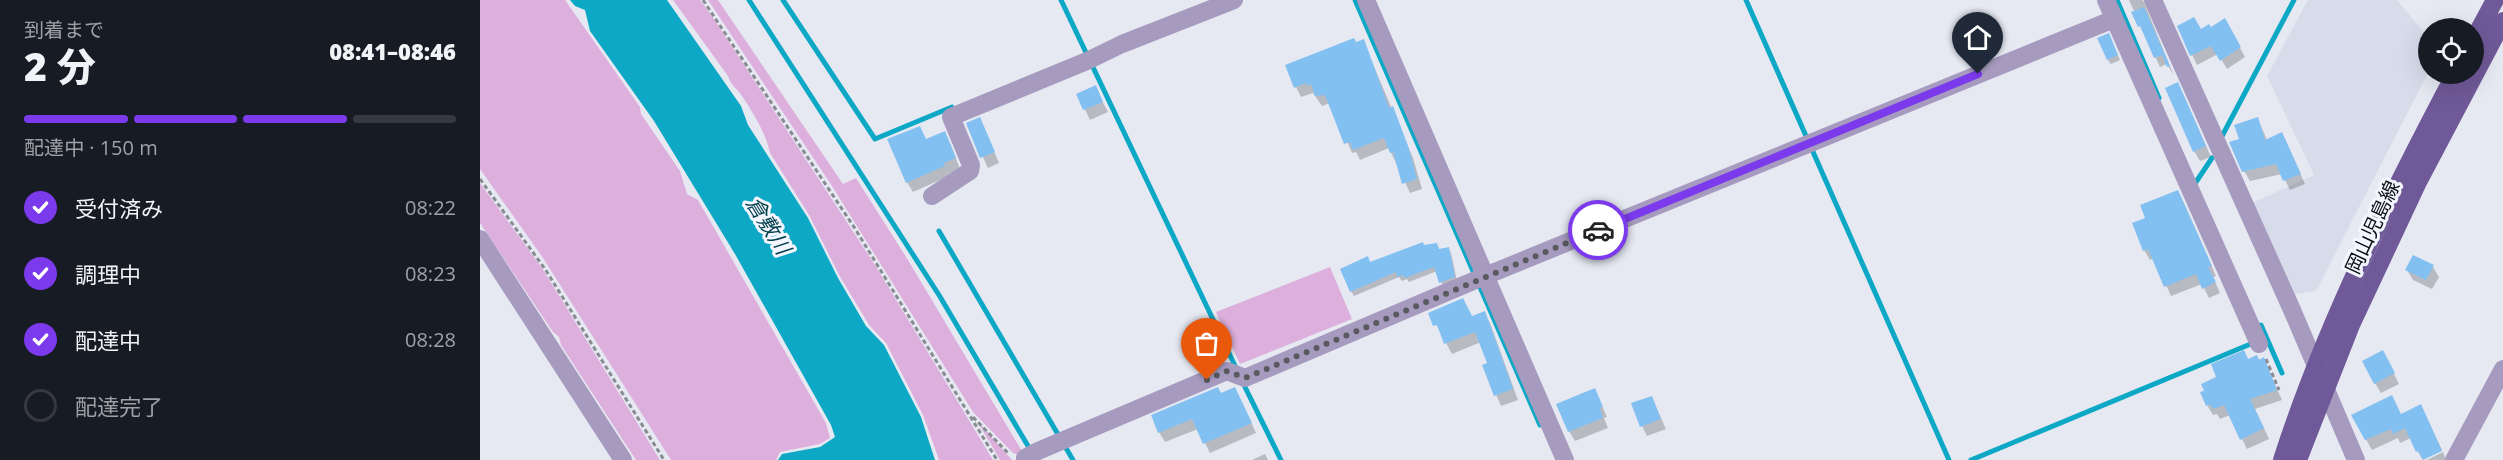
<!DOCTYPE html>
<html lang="ja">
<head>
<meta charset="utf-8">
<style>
	:root { --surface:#171b24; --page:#20242c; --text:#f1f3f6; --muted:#9ea1a6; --line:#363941; --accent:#7c3aed }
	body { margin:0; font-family:"Open Sans","Noto Sans JP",sans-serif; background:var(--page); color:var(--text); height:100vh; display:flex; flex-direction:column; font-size:22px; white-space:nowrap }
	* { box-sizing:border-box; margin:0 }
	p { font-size:20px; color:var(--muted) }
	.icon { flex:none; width:33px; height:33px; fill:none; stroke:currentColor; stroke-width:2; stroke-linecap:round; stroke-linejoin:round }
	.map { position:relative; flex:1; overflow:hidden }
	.sheet { display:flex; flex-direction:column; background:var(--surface); width:480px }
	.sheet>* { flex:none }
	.buttons { position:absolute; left:1938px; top:18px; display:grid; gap:12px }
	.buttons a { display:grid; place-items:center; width:66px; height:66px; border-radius:50%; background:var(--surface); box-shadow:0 6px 24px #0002; font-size:30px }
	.pin { position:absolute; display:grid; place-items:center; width:51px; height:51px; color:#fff; margin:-62px -26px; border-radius:50% 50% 50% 0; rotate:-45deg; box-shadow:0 0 6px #0007 }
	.pin .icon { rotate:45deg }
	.courier { position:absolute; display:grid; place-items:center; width:60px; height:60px; margin:-30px; border:4px solid #7c3aed; border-radius:50%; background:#fff; color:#222; box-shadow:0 2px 8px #0007 }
	.headline em { font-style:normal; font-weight:800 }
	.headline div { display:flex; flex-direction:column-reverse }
	.headline { display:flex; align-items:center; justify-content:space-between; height:102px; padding:0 24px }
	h1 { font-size:39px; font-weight:800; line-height:45px }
	.bar { display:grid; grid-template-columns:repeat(4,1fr); gap:9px 6px; align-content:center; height:72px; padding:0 24px }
	.bar i { height:8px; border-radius:4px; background:var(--line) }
	.bar .active { background:var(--accent) }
	.bar p { grid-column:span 4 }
	ol { padding:0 24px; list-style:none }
	li { display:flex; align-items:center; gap:18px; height:66px }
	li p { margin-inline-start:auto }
	li .icon { padding:6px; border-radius:50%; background:var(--accent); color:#fff; stroke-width:4 }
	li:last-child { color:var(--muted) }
	li i { width:33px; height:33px; border:3px solid var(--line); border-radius:50% }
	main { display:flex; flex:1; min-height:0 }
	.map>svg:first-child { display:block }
	.built { fill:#d7dceb }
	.green { fill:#ddafdc }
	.water { fill:#0ca8c5 }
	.shadow { fill:#0003 }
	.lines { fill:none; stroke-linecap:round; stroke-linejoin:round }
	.stream { stroke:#0ca8c5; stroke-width:5 }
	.building { fill:#83c0f2 }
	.path { stroke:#898b92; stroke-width:3; stroke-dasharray:4.5 3; stroke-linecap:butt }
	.minor { stroke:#a69bbf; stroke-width:18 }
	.major { stroke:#705998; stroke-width:18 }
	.done { stroke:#585a5f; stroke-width:6; stroke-dasharray:0 10.8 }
	.route { stroke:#7c3aed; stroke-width:8 }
	.labels { text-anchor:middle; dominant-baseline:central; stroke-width:6; stroke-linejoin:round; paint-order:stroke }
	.street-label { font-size:20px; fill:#0c0d10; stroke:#f3f6ff }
	.water-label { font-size:21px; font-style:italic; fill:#003e4a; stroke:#f3f6ff }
</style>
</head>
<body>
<main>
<section class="sheet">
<div class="headline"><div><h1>2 分</h1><p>到着まで</p></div><em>08:41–08:46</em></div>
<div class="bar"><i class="active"></i><i class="active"></i><i class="active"></i><i></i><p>配達中 · 150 m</p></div>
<ol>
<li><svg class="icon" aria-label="check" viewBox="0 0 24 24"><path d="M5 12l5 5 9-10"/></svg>受付済み<p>08:22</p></li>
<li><svg class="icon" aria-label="check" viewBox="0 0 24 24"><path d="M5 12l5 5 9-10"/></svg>調理中<p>08:23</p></li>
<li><svg class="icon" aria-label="check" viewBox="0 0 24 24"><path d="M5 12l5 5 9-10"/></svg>配達中<p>08:28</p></li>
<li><i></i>配達完了</li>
</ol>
</section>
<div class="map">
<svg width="2023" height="460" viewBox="0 0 2023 460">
	<rect width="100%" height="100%" fill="#e6e9f2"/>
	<!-- built -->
	<polygon class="built" points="1828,0 1917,0 1948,37 1948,73 1836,291 1814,294 1772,203 1834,175 1787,76"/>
	<!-- green -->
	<g class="green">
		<polygon points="0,0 85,0 160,107 161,114 200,171 207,194 218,200 346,423 350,438 340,444 300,452 296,460 191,460 63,258 0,169"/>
		<path d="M193,0H220L232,16L395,265L513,460H459L443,415L406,343L389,325L359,275L329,215L290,153C286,133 273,113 262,96C257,88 251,86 248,76Z"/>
		<polygon points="228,0 238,0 363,184 376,178 428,260 543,453 539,455 533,453 493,412 350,183"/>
		<polygon points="0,183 62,268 180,460 156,460 81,345 79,337 73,332 0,223"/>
		<polygon points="850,267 872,319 760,364 736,312"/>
		<polygon points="499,424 503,427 532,460 520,460"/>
	</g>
	<!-- water -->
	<polygon class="water" points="90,0 187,0 261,106 268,125 328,218 358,278 386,326 404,345 441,417 455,460 298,460 302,454 340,447 355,437 351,425 255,254 174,121 110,31 105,10 95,6"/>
	<!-- shadow -->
	<g class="shadow">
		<polygon points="1649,0 1663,0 1694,76 1687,64 1680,67"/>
		<polygon points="1745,20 1765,57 1747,69 1738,54 1717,65 1699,27 1721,31 1731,29"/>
		<polygon points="1631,40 1640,60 1631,64 1628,60"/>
		<polygon points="883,41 933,158 942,189 930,193 909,148 880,160 876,152 872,153 850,103 842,106 833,93 821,97 816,87 807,66"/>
		<polygon points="615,87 628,112 610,120 598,95"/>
		<polygon points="1703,94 1731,157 1720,161 1714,151"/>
		<polygon points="500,119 519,163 508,168 488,124"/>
		<polygon points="1778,119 1787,140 1802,134 1825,184 1810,190 1802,174 1770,181 1764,171 1760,140"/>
		<polygon points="446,140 470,143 480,169 468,174 469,176 433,192 427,182"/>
		<polygon points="1703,201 1736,276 1733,277 1740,293 1729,298 1722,284 1691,296 1674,258 1670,260 1664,250"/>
		<polygon points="956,244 960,251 968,248 971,253 977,281 963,287 957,271 929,282 927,279 922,281 919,277 874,296 871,291 890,264"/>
		<polygon points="1933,257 1953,267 1959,277 1952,289 1933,280 1927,270"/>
		<polygon points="950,313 992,318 1004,313 1010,323 1038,400 1021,406 1004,366 1009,364 1001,342 972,354"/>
		<polygon points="1783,359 1802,400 1775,409 1789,439 1767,449 1750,415 1740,419 1737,414 1733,415 1727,405 1768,360"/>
		<polygon points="1908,362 1919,384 1901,393 1895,383"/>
		<polygon points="1115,390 1127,417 1124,418 1128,428 1095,441 1089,431"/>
		<polygon points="741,395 760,399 776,433 730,453 718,429 685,442 679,432"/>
		<polygon points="1172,398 1186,429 1167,436 1162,426"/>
		<polygon points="1873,416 1946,416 1962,450 1942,459 1931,438 1920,443 1918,438 1892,450"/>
		<polygon points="1963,452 1966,460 1947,460"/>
		<polygon points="785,454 788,460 772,460"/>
	</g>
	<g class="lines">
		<!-- stream -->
		<g class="stream">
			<polyline points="269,0 459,295 551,451"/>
			<polyline points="303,0 395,139 472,107"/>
			<polyline points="581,0 757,370"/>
			<polyline points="875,0 1060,425"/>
			<polyline points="1266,0 1469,460"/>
			<polyline points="1637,0 1679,98"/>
			<polyline points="1741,138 1814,0"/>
			<polyline points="1716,182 1732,158"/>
			<polyline points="459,231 593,460"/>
			<polyline points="1781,325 1802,373"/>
			<polyline points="762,381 801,460"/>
			<polyline points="1491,460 1773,343"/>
		</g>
	</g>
	<!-- building -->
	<g class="building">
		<polygon points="1664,7 1690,66 1687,67 1682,55 1674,58 1660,26 1658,27 1651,12"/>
		<polygon points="1714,17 1721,29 1729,24 1731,27 1745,18 1761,47 1740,61 1731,46 1710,56 1697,26"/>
		<polygon points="1629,33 1638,55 1627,60 1617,38"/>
		<polygon points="874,38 876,42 884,39 909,108 913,106 928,146 937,179 922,184 913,152 910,153 904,138 873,150 870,142 864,144 845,95 835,96 831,84 827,86 826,83 814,88 805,65"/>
		<polygon points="1698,82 1726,146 1713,152 1685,88"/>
		<polygon points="616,85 623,102 603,110 596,94"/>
		<polygon points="500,117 515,152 500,158 486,123"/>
		<polygon points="1778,117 1785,140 1802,132 1821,174 1803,181 1796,164 1762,172 1749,142 1759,139 1754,125"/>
		<polygon points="440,126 446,139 465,131 476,158 464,163 465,166 426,183 407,139"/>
		<polygon points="1698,190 1732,266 1728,267 1736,282 1722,289 1716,274 1684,287 1668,249 1663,251 1652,223 1665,218 1660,205"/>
		<polygon points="943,242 944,245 957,243 959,249 969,247 975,277 959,283 954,267 925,278 923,275 917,277 916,272 870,292 860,269 888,256 890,262"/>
		<polygon points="1933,255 1954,265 1946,280 1925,270"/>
		<polygon points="983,298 992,316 1005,311 1033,389 1014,396 1002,365 1007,363 995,332 964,344 957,325 953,326 948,313"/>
		<polygon points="1764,350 1768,359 1777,355 1779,360 1784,357 1797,390 1770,399 1784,428 1760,440 1744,405 1733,409 1730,404 1726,406 1720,392 1724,391 1721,384 1736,377 1731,364"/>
		<polygon points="1903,350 1915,373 1894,384 1882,361"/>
		<polygon points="738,387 741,393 755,387 772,423 723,444 712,419 678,433 671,415"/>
		<polygon points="1115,388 1123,407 1120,408 1123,418 1088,432 1076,404"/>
		<polygon points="1912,395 1921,414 1941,404 1962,451 1943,460 1938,451 1936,452 1925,428 1913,434 1911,429 1885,440 1871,415"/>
		<polygon points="1172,396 1181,419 1160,427 1151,403"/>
	</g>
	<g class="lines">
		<!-- path -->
		<g class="path">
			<polyline points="223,0 374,227 517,460"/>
			<polyline points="0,179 65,269 184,460"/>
			<polyline points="1786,359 1799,390"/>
			<polyline points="493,417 528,453"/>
		</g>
		<!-- minor -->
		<g class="minor">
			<polyline points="886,0 1085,460"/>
			<polyline points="1626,0 1779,344"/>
			<polyline points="1673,0 1812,310 1876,460"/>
			<polyline points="452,196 490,171 491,165 471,117 607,61 642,44 754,0"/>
			<polyline points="0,239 143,460"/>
			<polyline points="545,458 558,451 747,371 765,378 1005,276 1634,19"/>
			<polyline points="1974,460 2023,369"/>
		</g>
		<!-- major -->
		<g class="major">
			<polyline points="1994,39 2015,0"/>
			<path d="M1802,460C1845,326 1910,197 1975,74"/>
			<polyline points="1818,460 1871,325 1938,182 2023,21"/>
		</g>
	</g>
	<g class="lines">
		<!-- done -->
		<polyline class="done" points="727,380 747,371 765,378 1118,230"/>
		<!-- route -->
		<polyline class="route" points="1118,230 1498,74"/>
	</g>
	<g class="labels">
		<!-- street labels -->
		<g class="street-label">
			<text transform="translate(1892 227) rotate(-65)">岡山児島線</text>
		</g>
		<!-- water labels -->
		<g class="water-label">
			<text transform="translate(289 225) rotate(58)">倉敷川</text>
		</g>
	</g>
</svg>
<div class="buttons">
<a><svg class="icon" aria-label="locate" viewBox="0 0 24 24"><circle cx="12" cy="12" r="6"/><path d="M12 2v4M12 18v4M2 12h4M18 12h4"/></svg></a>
</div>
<div class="pin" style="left:727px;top:380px;background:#ea580c"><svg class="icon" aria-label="bag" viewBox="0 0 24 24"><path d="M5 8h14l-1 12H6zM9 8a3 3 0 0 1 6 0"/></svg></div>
<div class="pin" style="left:1498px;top:74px;background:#1f2937"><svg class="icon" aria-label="home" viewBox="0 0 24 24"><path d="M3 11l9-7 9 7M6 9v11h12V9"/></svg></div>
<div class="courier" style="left:1118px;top:230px"><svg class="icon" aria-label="car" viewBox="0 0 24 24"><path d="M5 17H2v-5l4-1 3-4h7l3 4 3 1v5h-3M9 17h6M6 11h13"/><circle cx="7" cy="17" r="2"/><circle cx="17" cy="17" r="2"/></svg></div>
</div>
</main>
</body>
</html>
